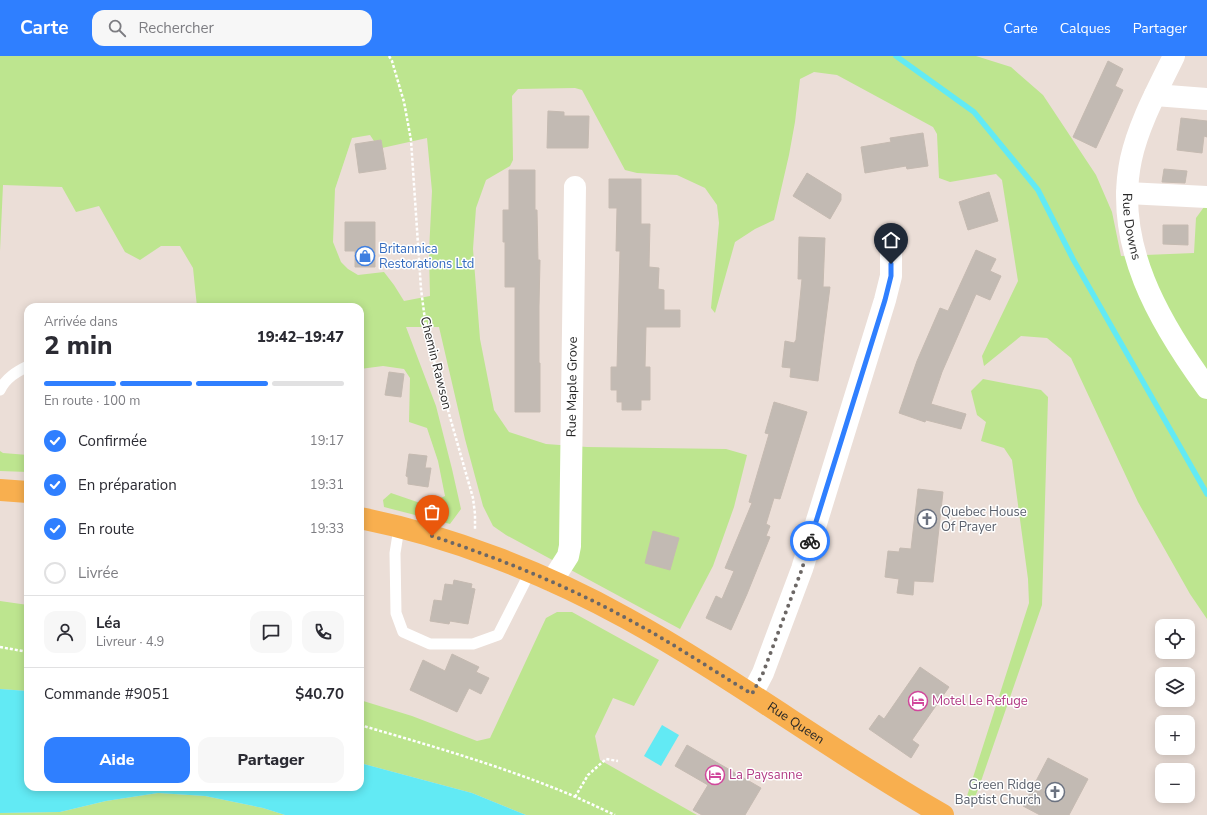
<!DOCTYPE html>
<html lang="fr">
<head>
<meta charset="utf-8">
<style>
	:root { --surface:#fff; --page:#f7f7f7; --text:#2b2b33; --muted:#7c7c81; --line:#e1e1e2; --accent:#2f7fff }
	body { margin:0; font-family:"Nunito Sans",sans-serif; background:var(--page); color:var(--text); height:100vh; display:flex; flex-direction:column; font-size:15px; white-space:nowrap }
	* { box-sizing:border-box; margin:0 }
	p { font-size:13px; color:var(--muted) }
	.icon { flex:none; width:22px; height:22px; fill:none; stroke:currentColor; stroke-width:2; stroke-linecap:round; stroke-linejoin:round }
	.map { position:relative; flex:1; overflow:hidden }
	.side { position:absolute; left:24px; top:247px; width:340px; height:488px; display:flex; flex-direction:column; background:var(--surface); border-radius:12px; box-shadow:0 2px 10px #0003 }
	.side>* { flex:none }
	.tools { position:absolute; left:1155px; top:563px; display:grid; gap:8px }
	.tools a { display:grid; place-items:center; width:40px; height:40px; border-radius:8px; background:var(--surface); box-shadow:0 2px 10px #0003; font-size:20px }
	.pin { position:absolute; display:grid; place-items:center; width:34px; height:34px; color:#fff; margin:-41px -17px; border-radius:50% 50% 50% 0; rotate:-45deg; box-shadow:0 0 4px #0007 }
	.pin .icon { rotate:45deg }
	.courier { position:absolute; display:grid; place-items:center; width:40px; height:40px; margin:-20px; border:3px solid #2f7fff; border-radius:50%; background:#fff; color:#222; box-shadow:0 1px 5px #0007 }
	.head em { font-style:normal; font-weight:800 }
	.head div { display:flex; flex-direction:column-reverse }
	.head { display:flex; align-items:center; justify-content:space-between; height:68px; padding:0 20px }
	h1 { font-size:26px; font-weight:800; line-height:30px }
	.bar { display:grid; grid-template-columns:repeat(4,1fr); gap:6px 4px; align-content:center; height:48px; padding:0 20px }
	.bar i { height:5px; border-radius:3px; background:var(--line) }
	.bar .selected { background:var(--accent) }
	.bar p { grid-column:span 4 }
	.line { display:flex; align-items:center; gap:10px; padding:0 20px; border-top:1px solid var(--line) }
	.line div { flex:1 }
	.round { display:grid; place-items:center; flex:none; width:42px; height:42px; border-radius:12px; background:var(--page) }
	ol { padding:0 20px; list-style:none }
	li { display:flex; align-items:center; gap:12px; height:44px }
	li p { margin-inline-start:auto }
	li .icon { padding:4px; border-radius:50%; background:var(--accent); color:#fff; stroke-width:4 }
	li:last-child { color:var(--muted) }
	li i { width:22px; height:22px; border:2px solid var(--line); border-radius:50% }
	.cta { display:flex; gap:8px; margin-top:auto; padding:8px 20px }
	.cta a { flex:1; height:46px; border-radius:12px; background:var(--accent); color:#fff; font-size:16px; font-weight:800; line-height:46px; text-align:center }
	.cta a+a { background:var(--page); color:var(--text) }
	header { display:flex; align-items:center; gap:24px; box-sizing:border-box; height:56px; padding:0 20px; background:var(--accent); color:#fff }
	header strong { font-size:19px }
	nav { display:flex; gap:22px; margin-inline-start:auto; font-size:14px }
	.search { width:280px; height:36px; background:var(--page); display:flex; align-items:center; gap:10px; box-sizing:border-box; padding:0 14px; border-radius:12px; color:var(--muted); font-size:15px }
	.map>svg:first-child { display:block }
	.green { fill:#bde58f; fill-rule:evenodd }
	.water { fill:#62eaf4 }
	.lines { fill:none; stroke-linecap:round; stroke-linejoin:round }
	.stream { stroke:#62eaf4; stroke-width:5.5 }
	.building { fill:#c2bab3; stroke:#c5bab1 }
	.path { stroke:#fff; stroke-width:2.5; stroke-dasharray:3 2; stroke-linecap:butt }
	.lane { stroke:#fff; stroke-width:11 }
	.street { stroke:#fff; stroke-width:22 }
	.primary { stroke:#f8af4f; stroke-width:22 }
	.done { stroke:#6c6765; stroke-width:4; stroke-dasharray:0 7.2 }
	.route { stroke:#2f7fff; stroke-width:5 }
	.labels { text-anchor:middle; dominant-baseline:central; stroke-width:3; stroke-linejoin:round; paint-order:stroke }
	.street-label { font-size:13px; fill:#272727; stroke:#fff }
	.shop-label { font-size:13px; fill:#366cbe; stroke:#fff; text-anchor:start }
	.worship-label { font-size:13px; fill:#5b616d; stroke:#fff; text-anchor:start }
	.hotel-label { font-size:13px; fill:#b23c85; stroke:#fff; text-anchor:start }
</style>
</head>
<body>
<header>
<strong>Carte</strong>
<div class="search"><svg class="icon" aria-label="search" viewBox="0 0 24 24"><circle cx="10" cy="10" r="6"/><path d="M15 15l6 6"/></svg>Rechercher</div>
<nav><a>Carte</a><a>Calques</a><a>Partager</a></nav>
</header>
<div class="map">
<svg width="1207" height="759" viewBox="0 0 1207 759">
	<rect width="100%" height="100%" fill="#ebded7"/>
	<!-- green -->
	<g class="green">
		<path d="M0,0H976L1011,11L1043,39L1096,119L1112,156L1121,200L1194,197L1196,162L1204,151H1207V563L1190,538L1138,446L1071,302L1047,282L1021,280L984,310L982,300L1018,225L1002,124L996,118L950,126L939,122L937,78L933,71L837,19L814,16L800,23L795,66L789,99L774,164L755,173L735,186L715,257L711,252L719,167L717,149L705,132L677,119L637,117L625,114L582,34L575,32L518,33L512,40L513,104L510,110L486,124L476,152L473,193L480,283L494,354L509,376L546,388L587,391L726,393L747,399L734,451L713,510L680,573L506,479L493,470L483,450L465,383L439,271H406L436,350L452,413L461,453L450,468L384,451L383,444L391,437L426,449L445,440L438,405L427,372L409,366L410,322L404,313L383,310L360,313V251H197L193,212L180,190H161L140,204L125,196L99,150L76,156L62,131L3,129L0,195ZM370,79L374,85L381,84L382,92L427,82L432,135L429,196L430,240L404,245L394,229L384,216L358,219L348,213L341,206L333,186L335,133L352,82Z"/>
		<polygon points="983,323 1041,334 1048,341 1042,549 979,731 975,741 970,743 967,740 1029,547 1028,523 1012,404 1004,392 981,385 986,366 977,359 971,335"/>
		<polygon points="0,395 3,397 28,399 28,416 0,415"/>
		<polygon points="0,545 28,549 28,635 0,633"/>
		<polygon points="557,556 572,556 659,604 634,650 613,642 595,680 600,704 697,759 526,759 472,737 360,707 360,644 412,660 477,685 490,682 546,562"/>
		<polygon points="158,737 205,740 263,752 285,759 0,759 0,757 60,756 106,745"/>
	</g>
	<!-- water -->
	<g class="water">
		<polygon points="0,633 28,635 28,731 360,731 360,707 472,737 526,759 285,759 263,752 205,740 158,737 106,745 60,756 0,757"/>
		<polygon points="662,669 679,679 661,710 644,700"/>
	</g>
	<g class="lines">
		<!-- stream -->
		<polyline class="stream" points="896,0 974,56 1038,134 1073,203 1207,438"/>
	</g>
	<!-- building -->
	<g class="building">
		<polygon points="1108,5 1123,13 1115,30 1123,34 1096,92 1073,81"/>
		<polygon points="548,55 564,56 564,60 589,60 588,92 547,92"/>
		<polygon points="1181,62 1207,65 1207,81 1204,80 1202,97 1177,94"/>
		<polygon points="923,77 928,110 907,113 906,110 865,117 861,91 891,86 890,82"/>
		<polygon points="381,84 386,113 359,117 355,88"/>
		<polygon points="1164,113 1187,115 1185,127 1162,126"/>
		<polygon points="509,114 535,114 535,154 537,154 538,204 540,204 539,250 539,307 540,307 540,356 515,356 515,231 505,231 505,186 503,186 503,154 509,154"/>
		<polygon points="807,117 841,138 841,144 830,163 793,140"/>
		<polygon points="609,123 641,123 641,168 650,168 649,211 659,212 658,233 664,234 664,254 680,254 680,271 646,271 645,311 650,311 650,344 641,344 641,354 622,354 622,346 617,346 617,334 611,334 611,311 617,311 620,195 616,195 617,152 609,152"/>
		<polygon points="989,136 998,165 968,174 959,146"/>
		<polygon points="345,166 375,166 375,211 355,211 355,195 345,195"/>
		<polygon points="1163,169 1188,169 1188,189 1163,188"/>
		<polygon points="799,181 825,182 823,231 830,231 818,325 790,321 791,312 782,311 785,285 794,287 796,284 802,223 798,223"/>
		<polygon points="976,194 996,203 990,215 1001,220 990,244 976,238 942,316 931,348 966,358 961,373 926,364 925,366 899,357 917,305 940,252 948,255"/>
		<polygon points="389,316 404,318 401,341 385,339"/>
		<polygon points="774,346 807,356 780,443 774,442 766,468 770,470 766,480 770,481 747,538 731,574 706,562 716,540 722,543 734,515 725,512 752,447 749,446 769,378 765,377"/>
		<polygon points="409,398 427,400 425,412 431,412 428,431 408,428 408,421 406,420"/>
		<polygon points="918,433 943,436 933,526 914,525 913,539 897,537 899,523 885,521 888,495 899,496 900,492 911,493"/>
		<polygon points="653,475 679,482 670,514 645,507"/>
		<polygon points="454,524 472,528 471,532 475,533 468,568 450,565 449,568 430,565 434,544 442,545 445,528 453,529"/>
		<polygon points="452,598 479,611 476,616 489,622 481,638 469,632 457,656 410,634 423,604 445,615"/>
		<polygon points="920,611 949,631 912,684 919,689 911,702 869,673 879,659 884,663"/>
		<polygon points="687,689 761,732 745,759 702,759 693,754 708,729 675,710"/>
		<polygon points="1048,702 1088,723 1069,759 1040,759 1023,750"/>
	</g>
	<g class="lines">
		<!-- path -->
		<g class="path">
			<polyline points="389,0 392,5 404,46 411,84 421,233 425,264 430,291 473,442 475,458 475,473"/>
			<polyline points="0,591 28,596"/>
			<path d="M360,669C425,688 491,707 554,732C575,740 595,750 615,759"/>
			<polyline points="575,741 588,719 606,703 618,705"/>
		</g>
		<!-- lane -->
		<g class="lane">
			<path d="M0,334C6,322 16,316 28,310"/>
			<polyline points="399,472 395,497 396,557 403,576 430,588 473,588 498,579 530,516"/>
		</g>
		<!-- street -->
		<g class="street">
			<path id="s1" d="M1174,0C1158,33 1139,67 1131,103C1113,188 1159,266 1207,332"/>
			<polyline points="1155,39 1207,43"/>
			<polyline points="1127,137 1207,141"/>
			<path id="s2" d="M552,525L568,500L570,490L575,131"/>
			<polyline points="752,638 763,617 802,513 885,244 891,220 891,197"/>
		</g>
		<!-- primary -->
		<g class="primary">
			<polyline points="0,434 28,436"/>
			<path id="s3" d="M360,462C450,480 545,517 626,562C735,622 835,698 943,759"/>
		</g>
	</g>
	<g class="lines">
		<!-- done -->
		<path class="done" d="M432,480C498,502 563,528 624,561C668,584 709,612 752,638L763,617L802,513L810,485"/>
		<!-- route -->
		<polyline class="route" points="810,485 885,244 891,220 891,208"/>
	</g>
	<!-- icons -->
	<defs>
		<g id="shop-ring" transform="scale(1)"><circle r="9.5" fill="#fff" stroke="#3f7fe0" stroke-width="1.5"/><path d="M-5-2.5h2.3a2.7 3.5 0 0 1 5.4 0H5L5.5 6h-11ZM-1.5-2.5h3a1.5 2.3 0 0 0-3 0Z" fill="#3f7fe0"/></g>
		<g id="church-ring" transform="scale(1)"><circle r="9.5" fill="#fff" stroke="#6b7280" stroke-width="1.5"/><path d="M-1.2-6h2.4v3.5h3.3v2.4h-3.3V6h-2.4V-.1h-3.3v-2.4h3.3Z" fill="#6b7280"/></g>
		<g id="hotel-ring" transform="scale(1)"><circle r="9.5" fill="#fff" stroke="#d1479c" stroke-width="1.5"/><path d="M-6-4.5h1.5V1H6V5H4.5V3h-9V5H-6ZM-4 0a1.8 1.8 0 1 1 3.6 0ZM.5 0V-2.5h3Q6-2.5 6 0Z" fill="#d1479c"/></g>
	</defs>
	<g fill-rule="evenodd">
		<use href="#shop-ring" x="365" y="200"/>
		<use href="#church-ring" x="927" y="463"/>
		<use href="#hotel-ring" x="918" y="645"/>
		<use href="#hotel-ring" x="715" y="719"/>
		<use href="#church-ring" x="1055" y="736"/>
	</g>
	<g class="labels">
		<!-- street labels -->
		<g class="street-label">
			<text stroke="none"><textPath href="#s1" startOffset="180">Rue Downs</textPath></text>
			<text transform="translate(436 307) rotate(76)">Chemin Rawson</text>
			<text stroke="none"><textPath href="#s2" startOffset="199">Rue Maple Grove</textPath></text>
			<text stroke="none"><textPath href="#s3" startOffset="485">Rue Queen</textPath></text>
		</g>
		<!-- shop labels -->
		<g class="shop-label">
			<text x="379" y="193">Britannica<tspan x="379" dy="15">Restorations Ltd</tspan></text>
		</g>
		<!-- worship labels -->
		<g class="worship-label">
			<text x="941" y="456">Quebec House<tspan x="941" dy="15">Of Prayer</tspan></text>
			<text x="1041" y="729" text-anchor="end">Green Ridge<tspan x="1041" dy="15">Baptist Church</tspan></text>
		</g>
		<!-- hotel labels -->
		<g class="hotel-label">
			<text x="932" y="645">Motel Le Refuge</text>
			<text x="729" y="719">La Paysanne</text>
		</g>
	</g>
</svg>
<div class="tools">
<a><svg class="icon" aria-label="locate" viewBox="0 0 24 24"><circle cx="12" cy="12" r="6"/><path d="M12 2v4M12 18v4M2 12h4M18 12h4"/></svg></a>
<a><svg class="icon" aria-label="layers" viewBox="0 0 24 24"><path d="M12 4l9 5-9 5-9-5zM3 14l9 5 9-5"/></svg></a>
<a>+</a>
<a>−</a>
</div>
<div class="pin" style="left:432px;top:480px;background:#ea580c"><svg class="icon" aria-label="bag" viewBox="0 0 24 24"><path d="M5 8h14l-1 12H6zM9 8a3 3 0 0 1 6 0"/></svg></div>
<div class="pin" style="left:891px;top:208px;background:#1f2937"><svg class="icon" aria-label="home" viewBox="0 0 24 24"><path d="M3 11l9-7 9 7M6 9v11h12V9"/></svg></div>
<div class="courier" style="left:810px;top:485px"><svg class="icon" aria-label="bike" viewBox="0 0 24 24"><circle cx="6" cy="16" r="4"/><circle cx="18" cy="16" r="4"/><path d="M6 16l4-8h5l3 8M10 8l3 8H6M13 5h3"/></svg></div>
<section class="side">
<div class="head"><div><h1>2 min</h1><p>Arrivée dans</p></div><em>19:42–19:47</em></div>
<div class="bar"><i class="selected"></i><i class="selected"></i><i class="selected"></i><i></i><p>En route · 100 m</p></div>
<ol>
<li><svg class="icon" aria-label="check" viewBox="0 0 24 24"><path d="M5 12l5 5 9-10"/></svg>Confirmée<p>19:17</p></li>
<li><svg class="icon" aria-label="check" viewBox="0 0 24 24"><path d="M5 12l5 5 9-10"/></svg>En préparation<p>19:31</p></li>
<li><svg class="icon" aria-label="check" viewBox="0 0 24 24"><path d="M5 12l5 5 9-10"/></svg>En route<p>19:33</p></li>
<li><i></i>Livrée</li>
</ol>
<div class="line" style="height:72px"><a class="round"><svg class="icon" aria-label="person" viewBox="0 0 24 24"><circle cx="12" cy="8" r="4"/><path d="M4 21q1-7 8-7t8 7"/></svg></a><div><b>Léa</b><p>Livreur · 4.9</p></div><a class="round"><svg class="icon" aria-label="chat" viewBox="0 0 24 24"><path d="M4 5h16v11H9l-5 4z"/></svg></a><a class="round"><svg class="icon" aria-label="phone" viewBox="0 0 24 24"><path d="M5 4h4l2 5-3 2q2 4 5 5l2-3 5 2v4C11 20 4 13 5 4z"/></svg></a></div>
<div class="line" style="height:52px"><div>Commande #9051</div><b>$40.70</b></div>
<div class="cta"><a>Aide</a><a>Partager</a></div>
</section>
</div>
</body>
</html>
